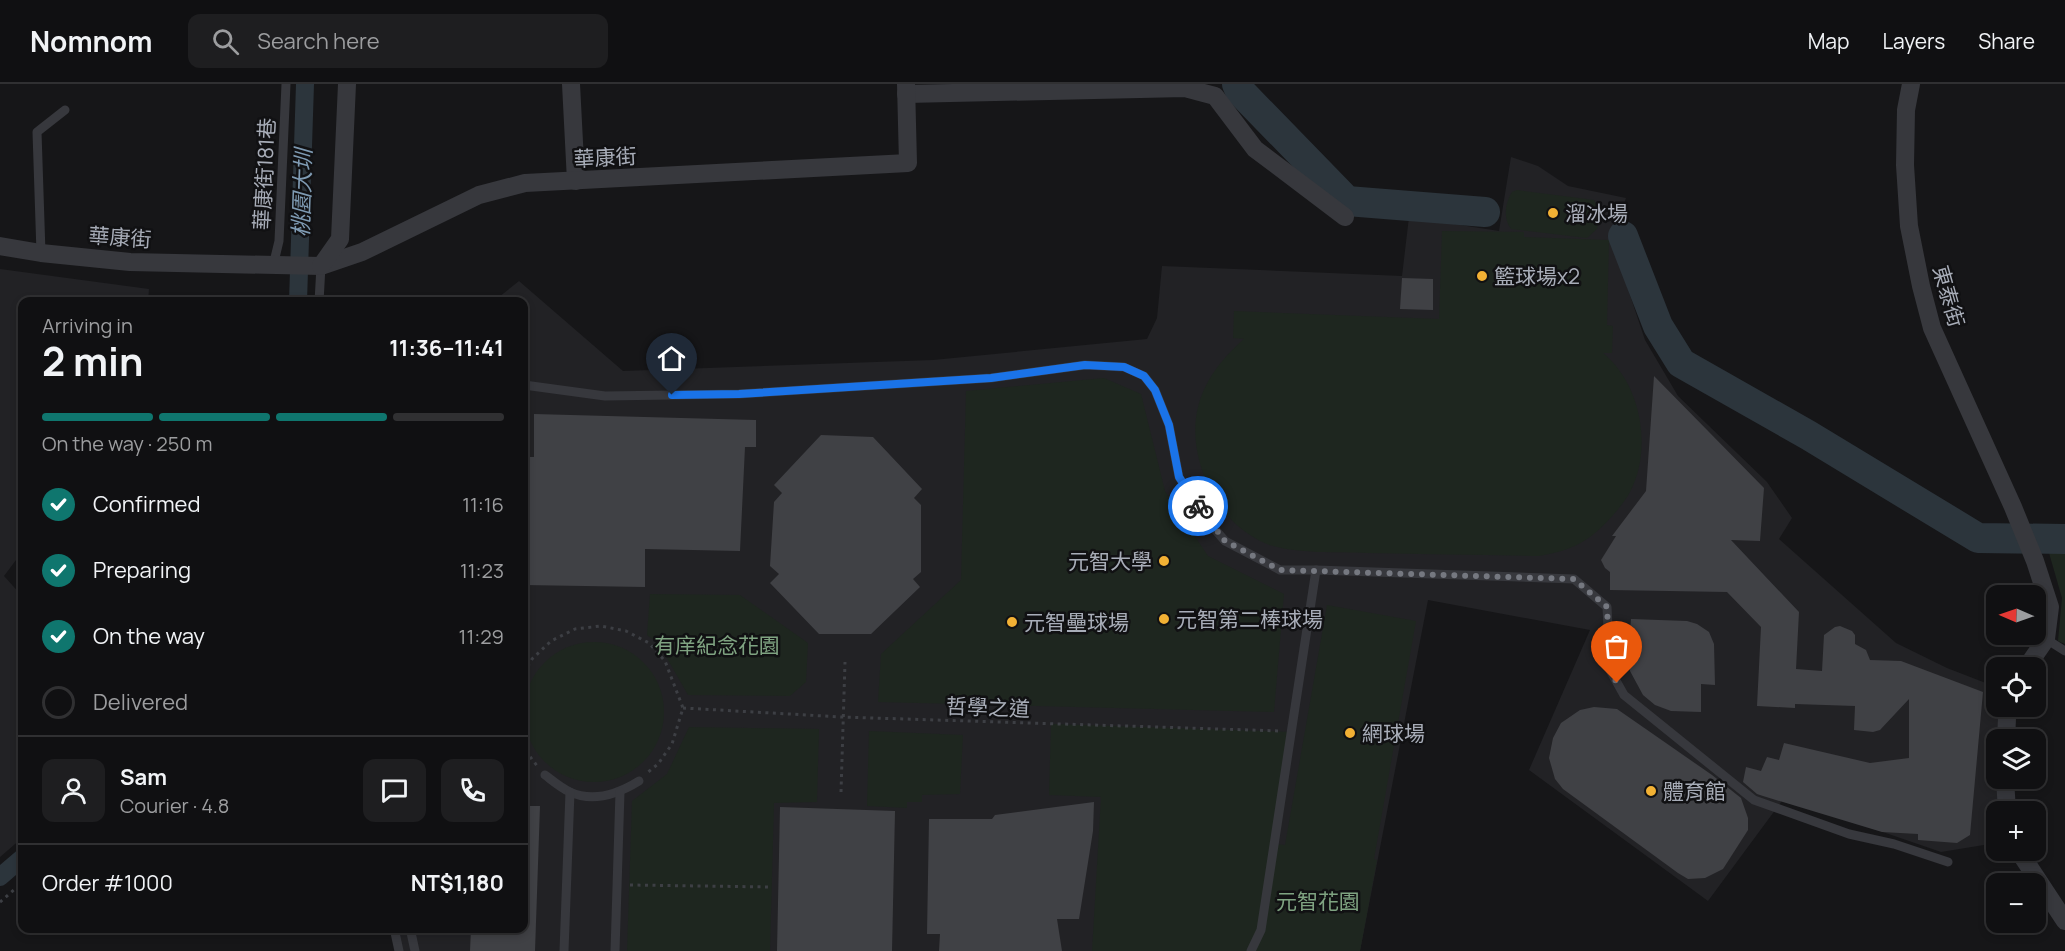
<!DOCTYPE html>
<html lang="en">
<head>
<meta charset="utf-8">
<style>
	:root { --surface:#101012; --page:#1e1e20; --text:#f1f3f6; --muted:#9c9d9f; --line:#303032; --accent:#0f766e }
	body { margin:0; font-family:Manrope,"Noto Sans TC",sans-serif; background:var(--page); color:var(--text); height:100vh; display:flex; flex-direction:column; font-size:22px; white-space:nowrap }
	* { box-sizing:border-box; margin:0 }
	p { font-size:20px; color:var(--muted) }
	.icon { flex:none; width:33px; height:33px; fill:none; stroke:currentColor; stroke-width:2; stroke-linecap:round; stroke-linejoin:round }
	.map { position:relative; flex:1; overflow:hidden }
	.details { position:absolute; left:18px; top:213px; width:510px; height:636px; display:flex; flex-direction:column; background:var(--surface); border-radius:12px; box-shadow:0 3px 9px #0003,0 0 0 2px var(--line) }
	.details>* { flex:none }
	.needle { width:39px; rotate:272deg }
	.buttons { position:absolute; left:1986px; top:501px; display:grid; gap:12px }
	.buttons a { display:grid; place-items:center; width:60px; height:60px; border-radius:12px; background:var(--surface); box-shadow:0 3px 9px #0003,0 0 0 2px var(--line); font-size:30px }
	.pin { position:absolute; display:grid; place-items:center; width:51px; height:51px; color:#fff; margin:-62px -26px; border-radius:50% 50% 50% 0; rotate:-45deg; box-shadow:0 0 6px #0007 }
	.pin .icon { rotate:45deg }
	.courier { position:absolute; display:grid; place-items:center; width:60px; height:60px; margin:-30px; border:4px solid #1a73e8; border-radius:50%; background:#fff; color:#222; box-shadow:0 2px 8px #0007 }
	.headline em { font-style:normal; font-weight:700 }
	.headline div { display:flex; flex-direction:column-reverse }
	.headline { display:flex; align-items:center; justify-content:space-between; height:102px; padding:0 24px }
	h1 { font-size:39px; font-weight:700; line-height:45px }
	.bar { display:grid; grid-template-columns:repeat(4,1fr); gap:9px 6px; align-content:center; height:72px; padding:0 24px }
	.bar i { height:8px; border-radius:4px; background:var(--line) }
	.bar .selected { background:var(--accent) }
	.bar p { grid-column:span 4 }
	.line { display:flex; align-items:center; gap:15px; padding:0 24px; border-top:2px solid var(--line) }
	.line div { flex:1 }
	.round { display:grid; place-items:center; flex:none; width:63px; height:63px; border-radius:12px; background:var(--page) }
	ol { padding:0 24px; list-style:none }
	li { display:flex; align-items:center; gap:18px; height:66px }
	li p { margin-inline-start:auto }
	li .icon { padding:6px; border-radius:50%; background:var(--accent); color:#fff; stroke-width:4 }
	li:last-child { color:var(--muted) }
	li i { width:33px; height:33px; border:3px solid var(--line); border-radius:50% }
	header { display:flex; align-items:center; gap:36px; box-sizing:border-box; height:84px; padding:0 30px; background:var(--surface); border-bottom:2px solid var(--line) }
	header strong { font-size:28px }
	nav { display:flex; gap:33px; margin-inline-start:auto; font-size:21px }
	.search { width:420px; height:54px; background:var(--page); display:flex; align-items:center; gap:15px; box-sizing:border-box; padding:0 21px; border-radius:12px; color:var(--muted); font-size:22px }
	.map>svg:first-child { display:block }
	.built { fill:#222225 }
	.green { fill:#1e261f }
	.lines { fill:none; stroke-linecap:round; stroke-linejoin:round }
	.canal { stroke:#2c353c; stroke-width:18 }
	.river { stroke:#2c353c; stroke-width:30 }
	.building { fill:#404145 }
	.path { stroke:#3d3f44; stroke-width:3; stroke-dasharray:3 4.5; stroke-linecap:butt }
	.service { stroke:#37383d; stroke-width:9 }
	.minor { stroke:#37383d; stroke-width:18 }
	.done { stroke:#757880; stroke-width:6; stroke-dasharray:0 10.8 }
	.route { stroke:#1a73e8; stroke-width:8 }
	.poi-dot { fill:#f2b134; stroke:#111113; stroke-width:2 }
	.labels { text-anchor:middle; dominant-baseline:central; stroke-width:5; stroke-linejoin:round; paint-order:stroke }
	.street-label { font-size:21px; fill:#a8adb8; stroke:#111113 }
	.poi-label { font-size:21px; fill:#a8adb8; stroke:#111113; text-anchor:start }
	.park-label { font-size:21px; fill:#7fa381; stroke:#111113 }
	.water-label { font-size:22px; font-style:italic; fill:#7f9bb3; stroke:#111113 }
</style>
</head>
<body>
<header>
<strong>Nomnom</strong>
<div class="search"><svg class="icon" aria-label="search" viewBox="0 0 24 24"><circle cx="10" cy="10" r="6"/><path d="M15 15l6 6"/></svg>Search here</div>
<nav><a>Map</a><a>Layers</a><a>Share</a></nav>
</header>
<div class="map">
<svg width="2065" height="867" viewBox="0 0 2065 867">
	<rect width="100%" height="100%" fill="#161618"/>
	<!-- built -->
	<g class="built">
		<polygon points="1511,73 1538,82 1568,102 1626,114 1612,157 1645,256 1678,312 1767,398 1792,434 1779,455 1896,559 1947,584 1996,603 1996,622 2002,623 1995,677 2000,727 1996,728 1996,759 1941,768 1784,714 1708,817 1529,686 1590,546 1428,516 1360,867 403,867 397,845 524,844 524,218 494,217 519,197 623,287 933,276 1147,255 1157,234 1162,182 1402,192 1409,133 1499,147"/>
		<polygon points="0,185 149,205 148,217 22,218 22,468 4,492 22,512 22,754 0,773"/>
	</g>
	<!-- green -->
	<g class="green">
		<path d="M1517,106L1594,116L1600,127L1597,145L1587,154L1511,145C1503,135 1505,119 1512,108Z"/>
		<path d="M1442,147L1524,148V153L1609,156L1607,241L1613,242L1612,269H1603C1641,300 1653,364 1630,408C1622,423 1601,446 1587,455C1572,465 1556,469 1539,472C1482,471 1424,470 1367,469C1338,468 1293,470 1267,460C1228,444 1204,406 1197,366C1189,319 1210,285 1244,255L1233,254L1234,227L1439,235Z"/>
		<polygon points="1104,294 1141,310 1165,407 1208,472 1284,510 1274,628 878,618 881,570 961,496 966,307"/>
		<polygon points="2047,462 2065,465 2065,560 2058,557 2062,514"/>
		<polygon points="650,510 740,511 808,559 806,598 790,612 688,611 659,560 647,551"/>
		<polygon points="1327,521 1416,537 1374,775 1377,776 1360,867 1092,867 1101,713 1049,711 1051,640 1292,648 1275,760 1285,761"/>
		<circle cx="594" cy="628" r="70"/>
		<polygon points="689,643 819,645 817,718 774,719 770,867 627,867 632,717 667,690"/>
		<polygon points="869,647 963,651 960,710 922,711 922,718 907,718 907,724 867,722"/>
	</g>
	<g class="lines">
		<!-- canal -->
		<g class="canal">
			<polyline points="298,218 305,0"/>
			<polyline points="0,793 22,774"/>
		</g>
		<!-- river -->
		<g class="river">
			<polyline points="1237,0 1240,7 1347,117 1485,128"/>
			<polyline points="1623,152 1658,242 1681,279 1808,351 1978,454 2065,455"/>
		</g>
	</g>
	<!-- building -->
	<g class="building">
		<polygon points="1402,194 1433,195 1433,226 1400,225"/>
		<polygon points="1654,292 1764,404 1760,457 1731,456 1799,528 1796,585 1822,587 1824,551 1835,543 1840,542 1852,547 1855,551 1855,560 1866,566 1870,576 1901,577 1983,608 1970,751 1957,759 1918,756 1918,750 1882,748 1763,712 1757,710 1743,698 1746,683 1761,687 1767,673 1779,676 1784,659 1870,679 1909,674 1909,615 1880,646 1873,648 1854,646 1855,622 1795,620 1795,624 1757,622 1761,543 1727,508 1610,506 1610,488 1605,484 1601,476 1616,452 1612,452 1646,407"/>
		<polygon points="534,330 756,336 756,363 745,363 740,467 645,465 645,503 524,501 524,373 534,373"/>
		<polygon points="821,351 873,353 922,405 914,414 921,421 921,488 913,495 920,503 871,550 819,550 770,499 779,490 770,482 774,418 782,409 774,401"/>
		<polygon points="1631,535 1687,537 1697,540 1709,548 1714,560 1715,601 1701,600 1701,628 1671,627 1655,621 1643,611 1630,587 1628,573"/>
		<polygon points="1594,623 1617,625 1712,691 1741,714 1748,734 1748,746 1723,785 1705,794 1688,795 1678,789 1563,705 1555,695 1549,674 1553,654 1561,639 1580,626"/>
		<polygon points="1094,718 1093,747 1079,835 1057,835 1062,867 939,867 940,850 927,850 929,735 992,735 995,731"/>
		<polygon points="524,722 540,722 535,867 470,867 471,844 524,844"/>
		<polygon points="780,723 895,727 892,867 777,867"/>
	</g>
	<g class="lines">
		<!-- path -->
		<g class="path">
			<polyline points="524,589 532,575 551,557 575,545 601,542 626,547 649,559 665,577 683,624 672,660 658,680 647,689"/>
			<polyline points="683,624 842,633 1281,647"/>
			<polyline points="524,659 531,674 538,683"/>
			<polyline points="841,708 845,578"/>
			<polyline points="630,801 772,803"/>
			<polyline points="0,818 22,799"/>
		</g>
		<!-- service -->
		<g class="service">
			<polyline points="41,169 37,48 65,26"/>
			<polyline points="273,182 279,157 286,0"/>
			<polyline points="319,218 321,182"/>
			<polyline points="524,301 605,312 739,310 991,294 1085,281 1124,283 1144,292 1155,306 1169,341 1179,393 1201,429 1225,457 1280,486 1316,486 1261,846 1251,867"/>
			<polyline points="1316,486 1574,495 1607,523 1610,586 1624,611 1754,716 1849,750 1894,760 1948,778"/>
			<polyline points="2046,555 2065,567"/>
			<path d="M545,691C553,697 561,704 570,708C594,719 618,710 639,697"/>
			<polyline points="394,844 399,867"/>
			<polyline points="410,844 415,867"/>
			<polyline points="564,867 570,708"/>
			<polyline points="615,867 620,708"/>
		</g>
		<!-- minor -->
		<g class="minor">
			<polyline points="571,0 576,97"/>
			<polyline points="1911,0 1906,26 1905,81 1909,142 1921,202 1932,244 2013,423 2035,477 2050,523 2046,555 2026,584"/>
			<polyline points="906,10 1185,4 1215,12 1255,65 1345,133"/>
			<polyline points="0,162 41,169 130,178 321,182 362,168 479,111 525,99 908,79 906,0"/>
			<polyline points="321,182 340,155 347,0"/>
			<polyline points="2006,656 2007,634 2010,622"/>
			<polyline points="2005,694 2007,728"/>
			<polyline points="2018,766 2065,837"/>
		</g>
	</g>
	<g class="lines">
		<!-- done -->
		<polyline class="done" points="1198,422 1225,457 1280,486 1574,495 1607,523 1610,586 1617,599"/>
		<!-- route -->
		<polyline class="route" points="672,311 739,310 991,294 1085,281 1124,283 1144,292 1155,306 1169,341 1179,393 1198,422"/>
	</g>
	<!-- markers -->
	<g class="poi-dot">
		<circle cx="1553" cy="129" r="6"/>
		<circle cx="1482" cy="192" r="6"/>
		<circle cx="1164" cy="477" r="6"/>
		<circle cx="1164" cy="535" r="6"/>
		<circle cx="1012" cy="538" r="6"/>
		<circle cx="1350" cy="649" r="6"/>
		<circle cx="1651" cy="707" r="6"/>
	</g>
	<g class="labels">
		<!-- street labels -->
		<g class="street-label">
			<text transform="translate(605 73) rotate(-3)">華康街</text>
			<text transform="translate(264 90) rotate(-87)">華康街181巷</text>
			<text transform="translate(120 153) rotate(4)">華康街</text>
			<text transform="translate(1949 212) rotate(74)">東泰街</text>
			<text transform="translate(988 623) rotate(2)">哲學之道</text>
		</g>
		<!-- poi labels -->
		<g class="poi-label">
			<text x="1565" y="129">溜冰場</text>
			<text x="1494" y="192">籃球場x2</text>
			<text x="1152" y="477" text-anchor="end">元智大學</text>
			<text x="1176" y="535">元智第二棒球場</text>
			<text x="1024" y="538">元智壘球場</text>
			<text x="1362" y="649">網球場</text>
			<text x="1663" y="707">體育館</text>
		</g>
		<!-- park labels -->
		<g class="park-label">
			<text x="717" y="561">有庠紀念花園</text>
			<text x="1318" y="817">元智花園</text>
		</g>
		<!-- water labels -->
		<g class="water-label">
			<text transform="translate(302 109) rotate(-88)">桃園大圳</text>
		</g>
	</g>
</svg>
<div class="buttons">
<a><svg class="needle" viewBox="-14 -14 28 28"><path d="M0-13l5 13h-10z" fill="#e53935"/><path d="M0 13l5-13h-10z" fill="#9c9d9f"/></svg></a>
<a><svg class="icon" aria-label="locate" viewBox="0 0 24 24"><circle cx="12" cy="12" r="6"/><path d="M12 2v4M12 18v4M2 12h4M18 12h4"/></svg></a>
<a><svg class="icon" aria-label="layers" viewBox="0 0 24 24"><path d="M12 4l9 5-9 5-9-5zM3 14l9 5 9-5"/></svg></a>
<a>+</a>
<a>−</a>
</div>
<div class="pin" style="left:1617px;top:599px;background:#ea580c"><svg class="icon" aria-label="bag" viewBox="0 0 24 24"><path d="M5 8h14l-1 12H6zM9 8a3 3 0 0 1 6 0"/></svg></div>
<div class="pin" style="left:672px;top:311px;background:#1f2937"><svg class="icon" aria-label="home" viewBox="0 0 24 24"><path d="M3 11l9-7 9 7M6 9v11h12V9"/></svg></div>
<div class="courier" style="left:1198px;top:422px"><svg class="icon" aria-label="bike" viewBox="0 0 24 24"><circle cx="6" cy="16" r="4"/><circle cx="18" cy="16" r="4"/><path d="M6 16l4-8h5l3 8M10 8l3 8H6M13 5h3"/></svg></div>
<section class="details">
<div class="headline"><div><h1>2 min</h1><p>Arriving in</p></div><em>11:36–11:41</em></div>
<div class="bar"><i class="selected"></i><i class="selected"></i><i class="selected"></i><i></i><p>On the way · 250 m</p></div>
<ol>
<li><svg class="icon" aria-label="check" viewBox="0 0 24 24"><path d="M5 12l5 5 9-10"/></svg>Confirmed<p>11:16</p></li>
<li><svg class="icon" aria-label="check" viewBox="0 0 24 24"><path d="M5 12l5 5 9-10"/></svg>Preparing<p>11:23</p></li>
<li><svg class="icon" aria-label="check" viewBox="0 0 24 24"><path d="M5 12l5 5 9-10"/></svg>On the way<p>11:29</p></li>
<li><i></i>Delivered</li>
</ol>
<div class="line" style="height:108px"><a class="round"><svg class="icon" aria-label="person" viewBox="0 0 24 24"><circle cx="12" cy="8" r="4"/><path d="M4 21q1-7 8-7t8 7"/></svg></a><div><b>Sam</b><p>Courier · 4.8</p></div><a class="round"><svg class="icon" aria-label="chat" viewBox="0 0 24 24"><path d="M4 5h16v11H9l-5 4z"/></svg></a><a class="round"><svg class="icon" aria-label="phone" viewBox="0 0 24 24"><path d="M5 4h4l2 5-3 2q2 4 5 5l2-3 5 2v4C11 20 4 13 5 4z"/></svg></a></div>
<div class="line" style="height:78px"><div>Order #1000</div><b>NT$1,180</b></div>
</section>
</div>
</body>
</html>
